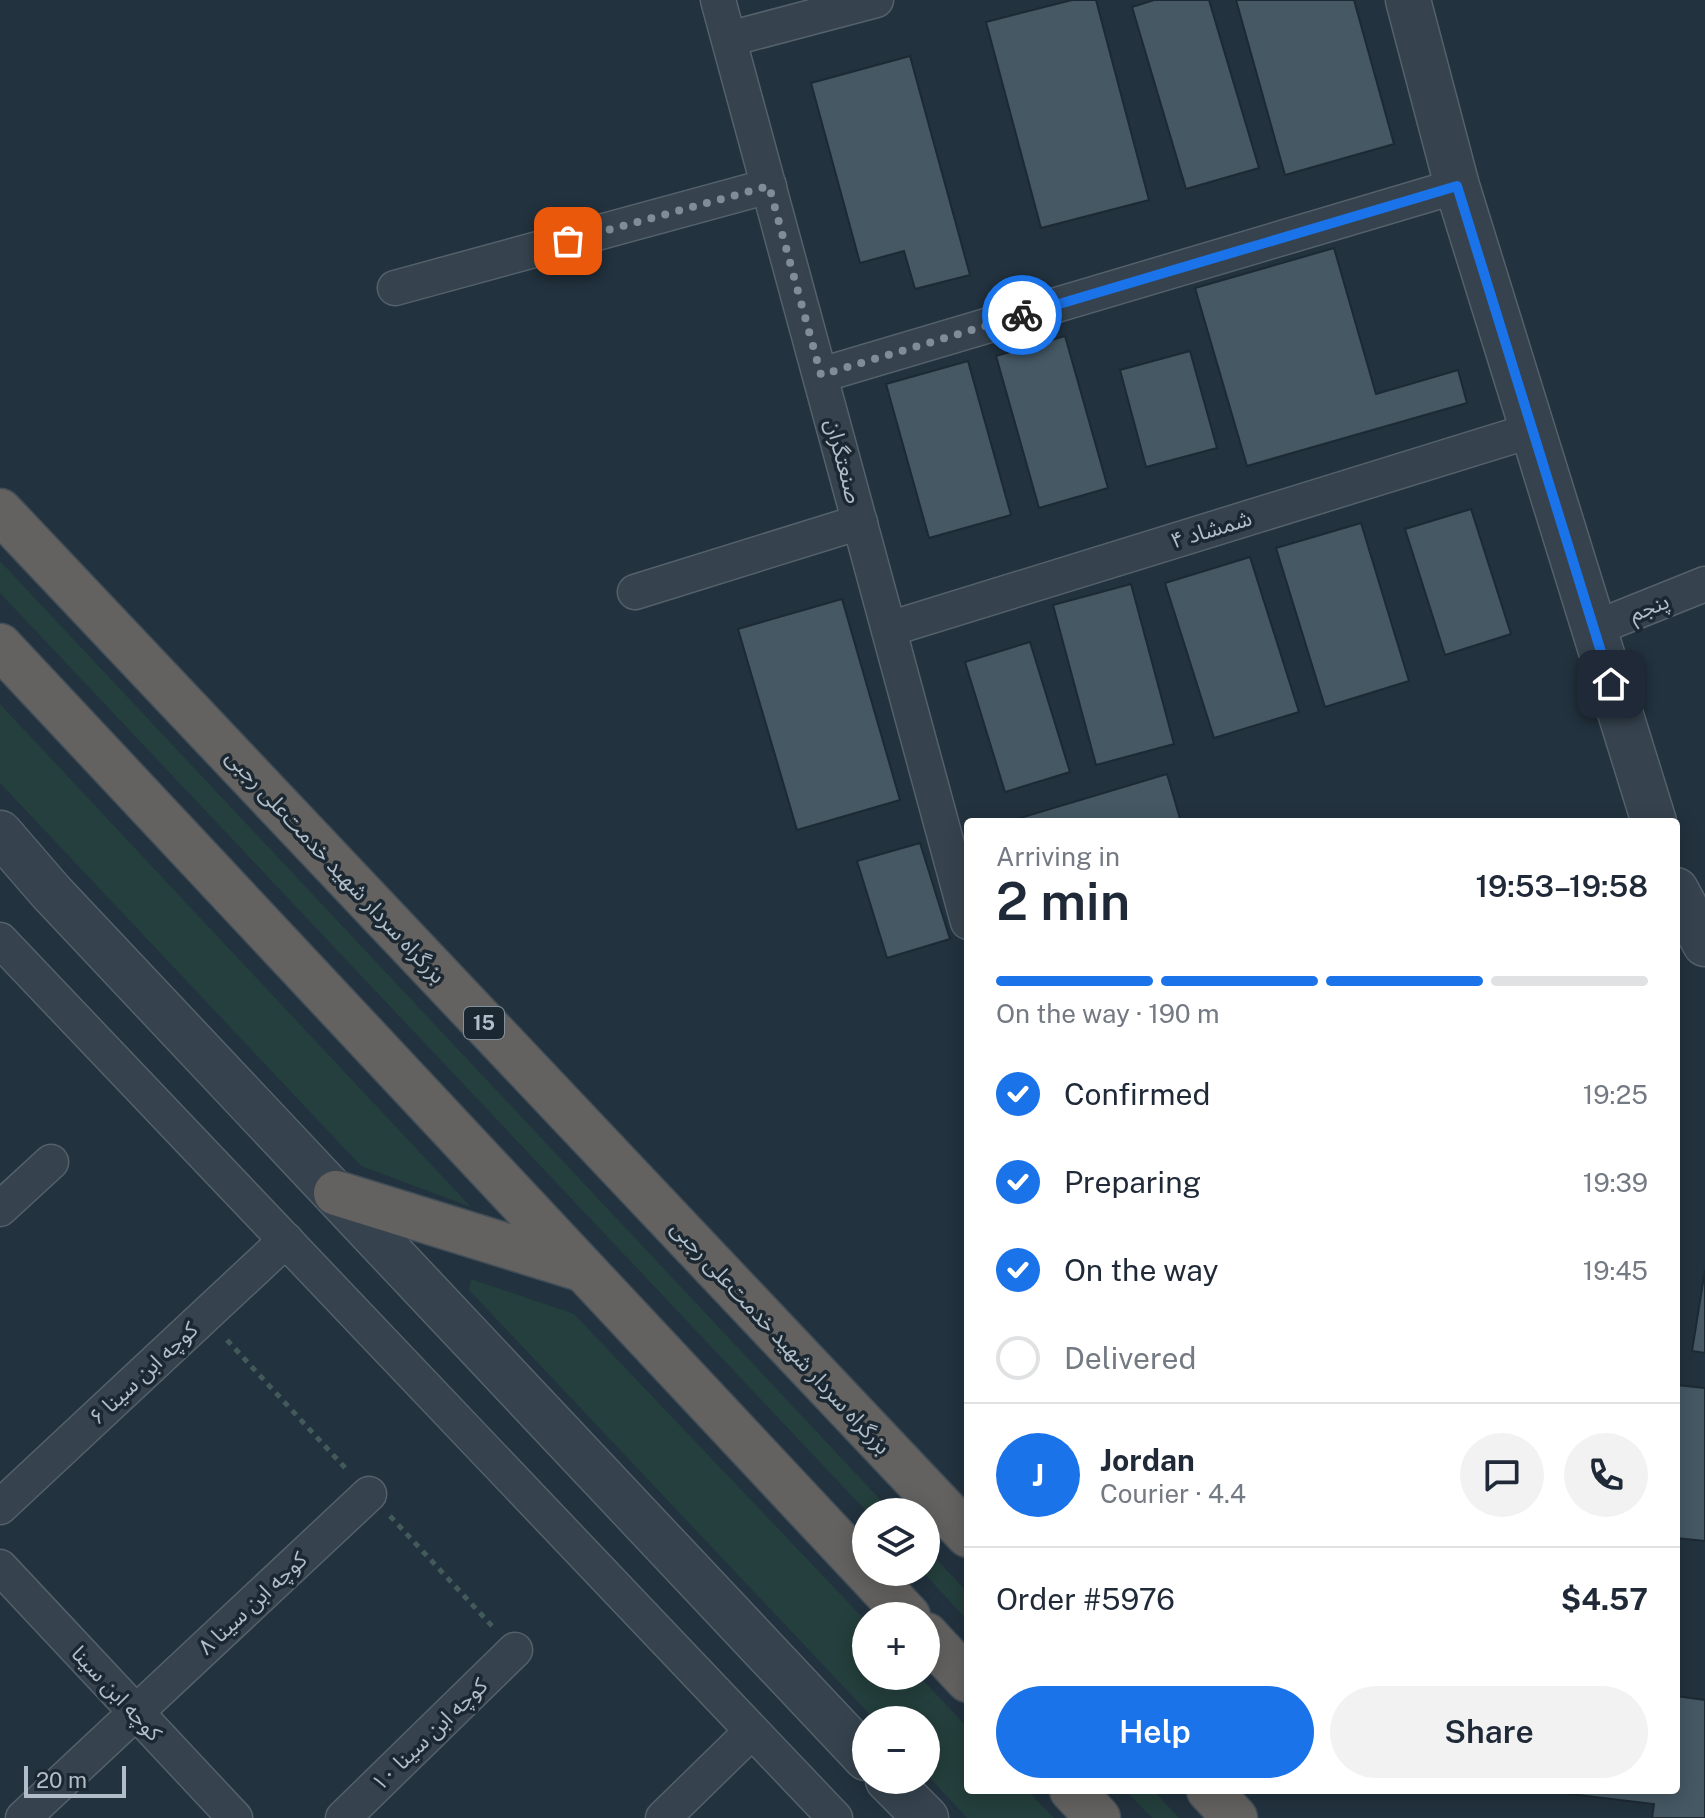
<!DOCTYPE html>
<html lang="en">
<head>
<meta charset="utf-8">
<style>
	:root { --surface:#fff; --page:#f2f2f3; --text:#1f2937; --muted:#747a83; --line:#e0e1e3; --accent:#1a73e8 }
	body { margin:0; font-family:"Public Sans","Noto Sans Arabic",sans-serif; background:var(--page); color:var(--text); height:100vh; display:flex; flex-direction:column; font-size:30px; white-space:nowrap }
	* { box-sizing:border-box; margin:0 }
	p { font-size:26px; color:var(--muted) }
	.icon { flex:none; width:44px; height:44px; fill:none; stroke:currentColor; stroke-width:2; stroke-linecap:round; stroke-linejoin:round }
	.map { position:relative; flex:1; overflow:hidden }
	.drawer { position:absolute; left:964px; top:818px; width:716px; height:976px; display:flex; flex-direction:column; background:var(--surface); border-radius:8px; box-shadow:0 4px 20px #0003 }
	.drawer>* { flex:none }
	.buttons { position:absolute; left:852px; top:1498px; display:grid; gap:16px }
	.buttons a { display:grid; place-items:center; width:88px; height:88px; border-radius:50%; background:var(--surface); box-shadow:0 4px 20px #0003; font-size:40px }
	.scale { position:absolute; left:24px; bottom:20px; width:102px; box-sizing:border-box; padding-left:8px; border:4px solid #b1bec9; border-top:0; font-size:22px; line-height:28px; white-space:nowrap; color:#b1bec9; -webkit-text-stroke:6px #1b2832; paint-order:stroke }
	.pin { position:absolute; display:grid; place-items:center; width:68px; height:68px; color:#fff; margin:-34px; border-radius:16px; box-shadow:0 4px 12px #0006 }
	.courier { position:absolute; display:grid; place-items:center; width:80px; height:80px; margin:-40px; border:6px solid #1a73e8; border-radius:50%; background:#fff; color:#222; box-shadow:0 2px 10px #0007 }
	.overview em { font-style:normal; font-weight:600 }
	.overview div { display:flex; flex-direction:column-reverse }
	.overview { display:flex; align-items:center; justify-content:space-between; height:136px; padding:0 32px }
	h1 { font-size:52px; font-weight:600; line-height:60px }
	.bar { display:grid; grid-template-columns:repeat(4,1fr); gap:12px 8px; align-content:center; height:96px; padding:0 32px }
	.bar i { height:10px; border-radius:6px; background:var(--line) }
	.bar .active { background:var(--accent) }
	.bar p { grid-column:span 4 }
	.line { display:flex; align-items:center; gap:20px; padding:0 32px; border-top:2px solid var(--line) }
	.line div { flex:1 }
	.round { display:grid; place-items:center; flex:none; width:84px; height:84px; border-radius:42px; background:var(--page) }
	ol { padding:0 32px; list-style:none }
	li { display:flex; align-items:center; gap:24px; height:88px }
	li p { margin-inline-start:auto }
	li .icon { padding:8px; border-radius:50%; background:var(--accent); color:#fff; stroke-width:4 }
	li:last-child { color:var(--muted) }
	li i { width:44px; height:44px; border:4px solid var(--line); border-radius:50% }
	.button { display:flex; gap:16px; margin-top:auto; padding:16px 32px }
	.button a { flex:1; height:92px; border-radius:48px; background:var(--accent); color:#fff; font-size:32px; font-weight:600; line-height:92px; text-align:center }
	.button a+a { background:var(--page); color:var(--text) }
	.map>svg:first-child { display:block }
	.green { fill:#243f3d }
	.building { fill:#455864; stroke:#1d2a34; stroke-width:2 }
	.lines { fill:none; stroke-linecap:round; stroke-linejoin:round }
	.minor-casing { stroke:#54616b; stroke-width:37 }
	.tertiary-casing { stroke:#54616b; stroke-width:47 }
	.trunk-casing { stroke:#414e58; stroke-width:47 }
	.path { stroke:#425b5a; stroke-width:5; stroke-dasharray:6 6; stroke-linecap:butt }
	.minor { stroke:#36434e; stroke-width:34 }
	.tertiary { stroke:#36434e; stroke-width:44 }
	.trunk { stroke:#646260; stroke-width:44 }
	.done { stroke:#7f8d98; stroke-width:8; stroke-dasharray:0 14.4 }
	.route { stroke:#1a73e8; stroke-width:10 }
	.labels { text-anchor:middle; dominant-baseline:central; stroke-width:7; stroke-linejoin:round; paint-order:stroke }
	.shield { fill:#1b2832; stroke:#84919c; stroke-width:2 }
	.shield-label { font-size:20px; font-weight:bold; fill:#b1bec9 }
	.street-label { font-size:22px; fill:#b1bec9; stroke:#1b2832 }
</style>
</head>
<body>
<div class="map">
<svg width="1705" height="1818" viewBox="0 0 1705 1818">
	<rect width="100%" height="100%" fill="#22323e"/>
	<!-- green -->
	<g class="green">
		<polygon points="0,561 892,1512 867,1512 0,593"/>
		<polygon points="0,704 471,1207 361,1166 0,783"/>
		<polygon points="471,1279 574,1314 866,1621 866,1676 919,1676 968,1728 968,1790 1027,1790 1054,1818 967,1818 926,1774 926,1720 875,1720 469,1290"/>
		<polygon points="926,1548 968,1593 968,1621 923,1572 926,1572"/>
		<polygon points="1125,1790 1153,1790 1179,1818 1152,1818"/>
	</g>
	<!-- building -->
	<g class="building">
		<polygon points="1072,0 1096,0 1149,200 1041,228 986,22"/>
		<polygon points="1154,0 1209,0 1259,168 1186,189 1132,7"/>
		<polygon points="1236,0 1354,0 1394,144 1285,175"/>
		<polygon points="910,56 970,275 915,289 904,251 860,263 811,83"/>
		<polygon points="1334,248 1376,394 1458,370 1467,403 1247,466 1195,288"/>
		<polygon points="1065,336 1108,488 1039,508 996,356"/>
		<polygon points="1190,351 1217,448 1146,467 1120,370"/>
		<polygon points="968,361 1011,515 929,538 886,384"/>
		<polygon points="1471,509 1511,634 1445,655 1405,529"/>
		<polygon points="1361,523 1409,681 1325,707 1276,548"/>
		<polygon points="1250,557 1299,712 1214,738 1165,583"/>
		<polygon points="1131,584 1174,744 1096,765 1053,605"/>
		<polygon points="842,599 900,800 797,830 738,629"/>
		<polygon points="1030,642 1070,772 1005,792 965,662"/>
		<polygon points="1167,774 1181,822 1010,821"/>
		<polygon points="920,843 950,939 887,958 857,861"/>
		<polygon points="1705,1270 1705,1353 1692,1351"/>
		<polygon points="1676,1385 1705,1388 1705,1541 1676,1538"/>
		<polygon points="1676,1696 1705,1700 1705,1818 1652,1818 1654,1804 1537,1790 1676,1790"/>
	</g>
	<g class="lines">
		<!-- minor casing -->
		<g class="minor-casing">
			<g id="minor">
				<polyline points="718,0 968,922"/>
				<polyline points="729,39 876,0"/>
				<polyline points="395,288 769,186"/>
				<polyline points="821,375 1457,186"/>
				<polyline points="635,592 860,522"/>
				<polyline points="889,629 1533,430"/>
				<polyline points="1593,629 1705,584"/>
				<polyline points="0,940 835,1818"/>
				<polyline points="0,1209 51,1162"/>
				<polyline points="0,1507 286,1240"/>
				<polyline points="0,1567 235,1818"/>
				<polyline points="23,1818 369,1494"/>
				<polyline points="343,1818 515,1650"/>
				<polyline points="663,1818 750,1733"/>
			</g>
		</g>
		<!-- tertiary casing -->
		<g class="tertiary-casing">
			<g id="tertiary">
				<polyline points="1408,0 1457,186 1654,822"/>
				<polyline points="0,833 51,892 866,1758"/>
				<polyline points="1676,890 1705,944"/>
				<polyline points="888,1780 926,1818"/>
			</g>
		</g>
		<!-- trunk casing -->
		<g class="trunk-casing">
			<g id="trunk">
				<polyline points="0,511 968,1535"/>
				<polyline points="0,646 908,1616"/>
				<polyline points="336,1193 578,1268"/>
				<polyline points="926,1635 968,1680"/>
				<polyline points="1072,1790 1098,1818"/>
				<polyline points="1209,1790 1235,1818"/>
			</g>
		</g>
		<!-- path -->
		<g class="path">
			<polyline points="227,1340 348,1471"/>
			<polyline points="390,1516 492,1626"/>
		</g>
		<!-- minor -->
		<use href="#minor" class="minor"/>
		<!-- tertiary -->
		<use href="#tertiary" class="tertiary"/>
		<!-- trunk -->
		<use href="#trunk" class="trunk"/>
	</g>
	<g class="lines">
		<!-- done -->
		<polyline class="done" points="568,241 769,186 821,375 1022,315"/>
		<!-- route -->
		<polyline class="route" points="1022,315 1457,186 1611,684"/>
	</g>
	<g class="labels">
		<!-- shield labels -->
		<rect class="shield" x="464" y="1007" width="40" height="32" rx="6"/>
		<g class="shield-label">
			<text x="484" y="1023">15</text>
		</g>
		<!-- street labels -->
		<g class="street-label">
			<text transform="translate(844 461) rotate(75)">صنعتگران</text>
			<text transform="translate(1211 529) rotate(-17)">شمشاد ۴</text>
			<text transform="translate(1649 607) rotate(-22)">پنجم</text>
			<text transform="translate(336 866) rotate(47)">بزرگراه سردار شهید خدمت‌علی رجبی</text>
			<text transform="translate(781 1337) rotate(47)">بزرگراه سردار شهید خدمت‌علی رجبی</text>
			<text transform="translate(143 1373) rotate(-43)">کوچه ابن سینا ۶</text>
			<text transform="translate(252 1603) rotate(-43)">کوچه ابن سینا ۸</text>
			<text transform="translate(117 1693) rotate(47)">کوچه ابن سینا</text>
			<text transform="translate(429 1734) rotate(-44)">کوچه ابن سینا ۱۰</text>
		</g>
	</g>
</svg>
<div class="buttons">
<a><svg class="icon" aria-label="layers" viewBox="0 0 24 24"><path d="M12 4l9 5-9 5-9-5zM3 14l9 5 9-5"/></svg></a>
<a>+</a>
<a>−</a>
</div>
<div class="scale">20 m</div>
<div class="pin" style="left:568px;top:241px;background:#ea580c"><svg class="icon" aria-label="bag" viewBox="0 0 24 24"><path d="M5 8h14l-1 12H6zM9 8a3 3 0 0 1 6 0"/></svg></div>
<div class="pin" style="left:1611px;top:684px;background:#1f2937"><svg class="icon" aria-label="home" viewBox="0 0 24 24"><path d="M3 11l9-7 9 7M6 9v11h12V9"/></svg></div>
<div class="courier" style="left:1022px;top:315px"><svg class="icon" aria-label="bike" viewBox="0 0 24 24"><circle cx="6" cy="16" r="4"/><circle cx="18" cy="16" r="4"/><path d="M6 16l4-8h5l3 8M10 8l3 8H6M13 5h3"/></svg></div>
<section class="drawer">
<div class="overview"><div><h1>2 min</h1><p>Arriving in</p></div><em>19:53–19:58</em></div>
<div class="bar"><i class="active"></i><i class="active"></i><i class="active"></i><i></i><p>On the way · 190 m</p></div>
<ol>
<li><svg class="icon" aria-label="check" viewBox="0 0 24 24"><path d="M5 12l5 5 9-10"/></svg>Confirmed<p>19:25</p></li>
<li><svg class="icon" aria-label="check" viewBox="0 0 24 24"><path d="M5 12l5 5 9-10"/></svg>Preparing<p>19:39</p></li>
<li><svg class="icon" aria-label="check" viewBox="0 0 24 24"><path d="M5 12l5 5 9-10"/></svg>On the way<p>19:45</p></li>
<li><i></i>Delivered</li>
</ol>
<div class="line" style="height:144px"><b class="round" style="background:var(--accent);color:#fff">J</b><div><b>Jordan</b><p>Courier · 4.4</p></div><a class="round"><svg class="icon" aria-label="chat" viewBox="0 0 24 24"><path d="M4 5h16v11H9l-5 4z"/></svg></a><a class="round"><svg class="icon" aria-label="phone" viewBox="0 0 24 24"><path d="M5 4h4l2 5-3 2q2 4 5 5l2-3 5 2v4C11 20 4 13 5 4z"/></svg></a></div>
<div class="line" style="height:104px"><div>Order #5976</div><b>$4.57</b></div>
<div class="button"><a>Help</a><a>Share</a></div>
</section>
</div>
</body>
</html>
